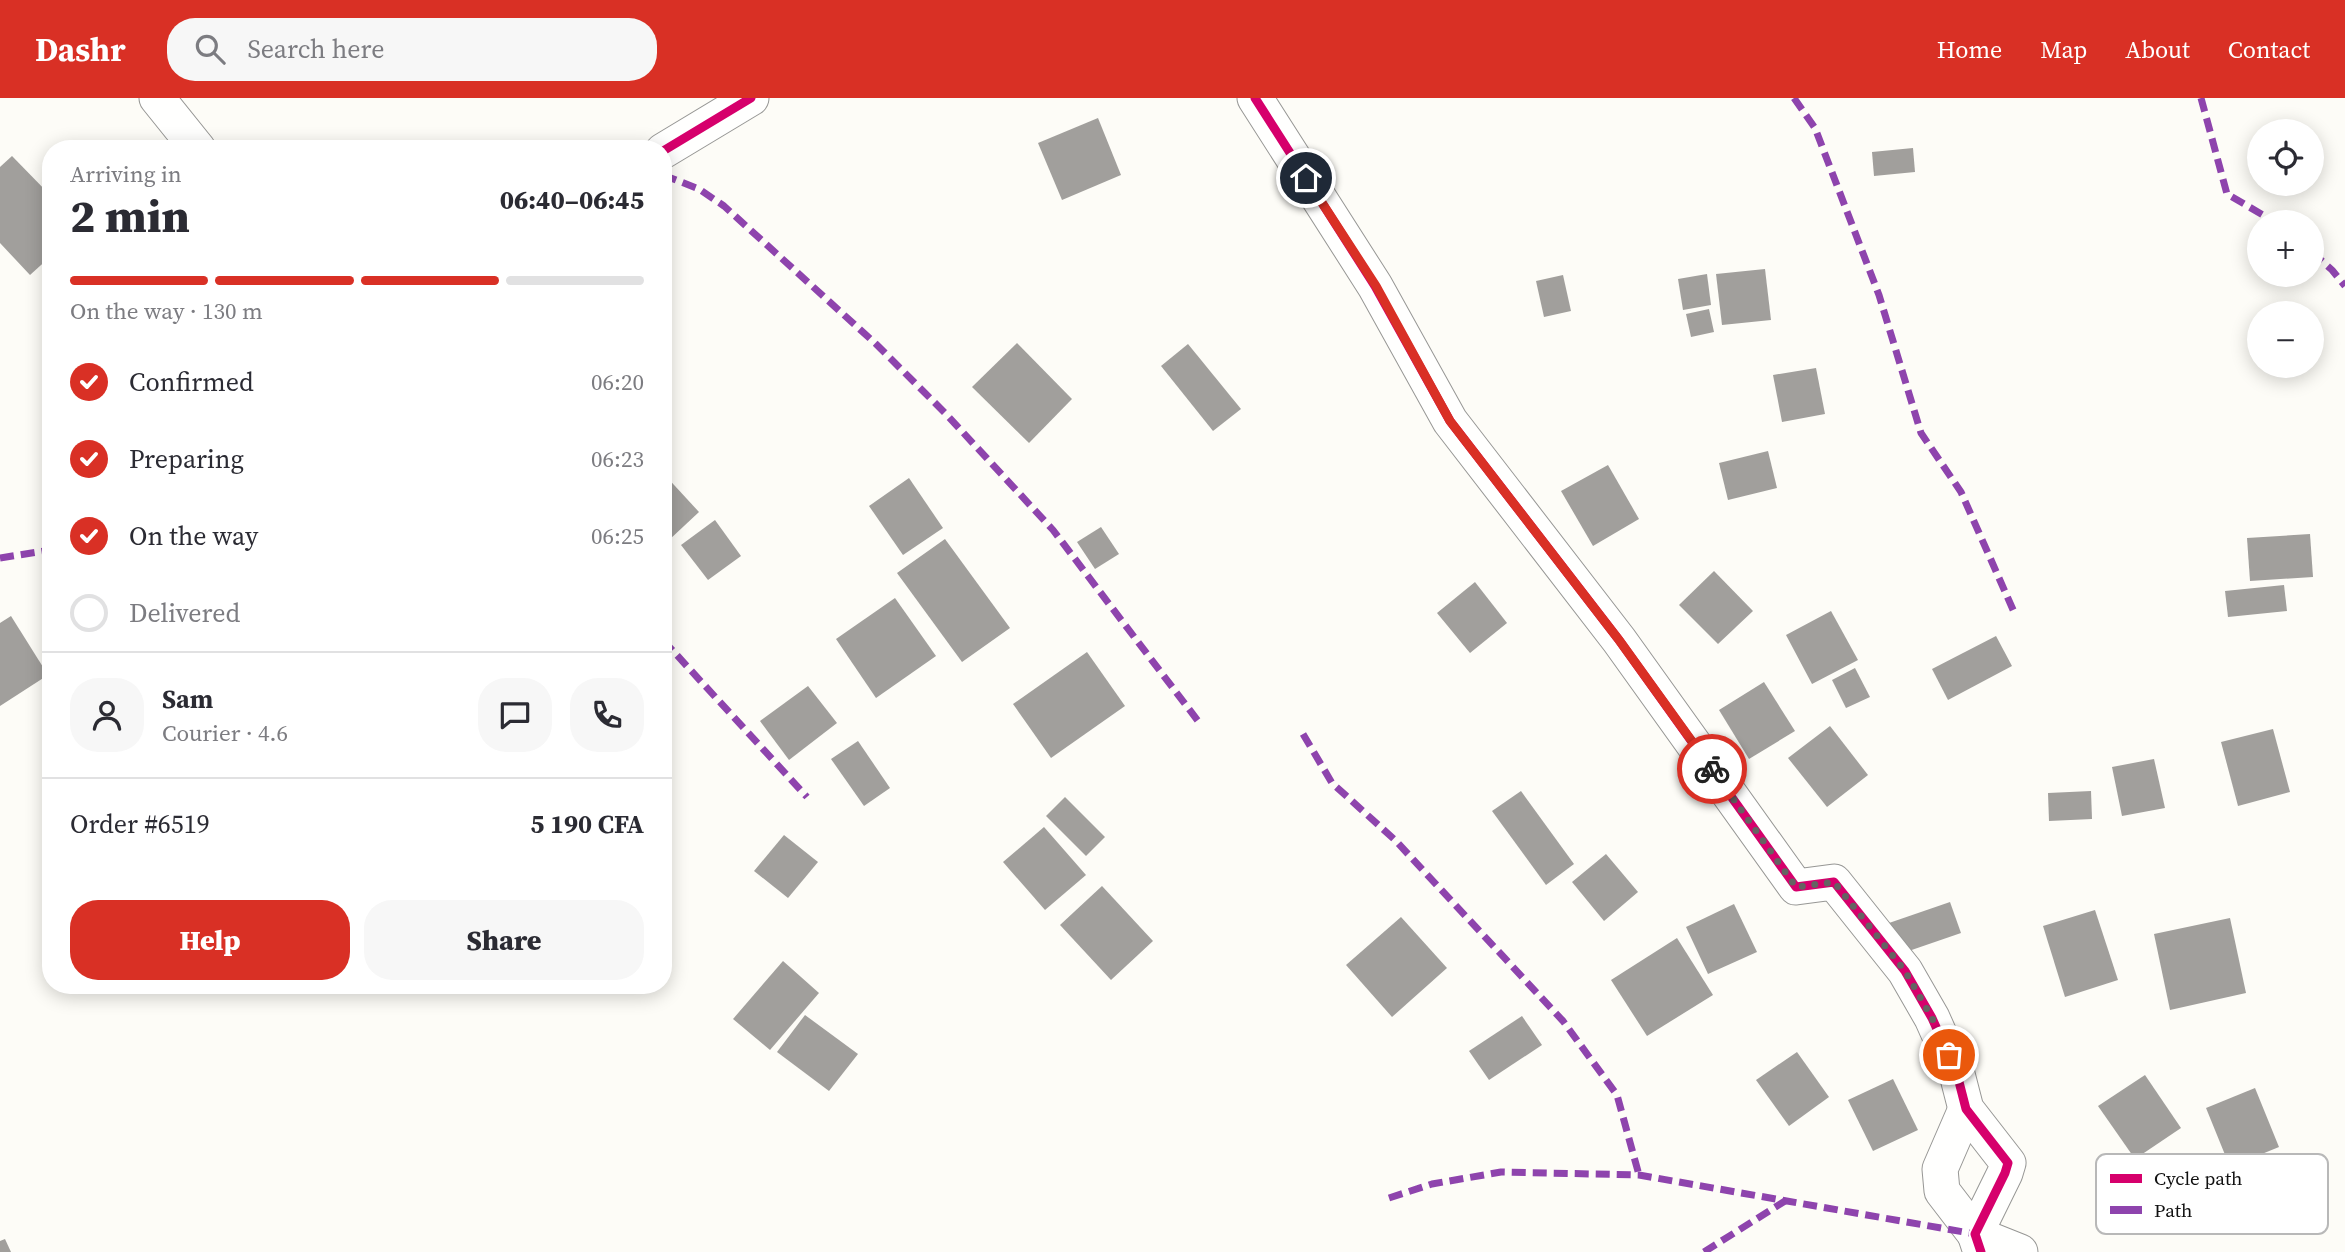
<!DOCTYPE html>
<html lang="en">
<head>
<meta charset="utf-8">
<style>
	:root { --surface:#fff; --page:#f7f7f7; --text:#2b2b33; --muted:#7c7c81; --line:#e1e1e2; --accent:#d93025 }
	body { margin:0; font-family:"Source Serif 4",serif; background:var(--page); color:var(--text); height:100vh; display:flex; flex-direction:column; font-size:26px; white-space:nowrap }
	* { box-sizing:border-box; margin:0 }
	p { font-size:23px; color:var(--muted) }
	.icon { flex:none; width:38px; height:38px; fill:none; stroke:currentColor; stroke-width:2; stroke-linecap:round; stroke-linejoin:round }
	.map { position:relative; flex:1; overflow:hidden }
	.sheet { position:absolute; left:42px; top:42px; width:630px; height:854px; display:flex; flex-direction:column; background:var(--surface); border-radius:28px; box-shadow:0 4px 18px #0003 }
	.sheet>* { flex:none }
	.controls { position:absolute; left:2247px; top:21px; display:grid; gap:14px }
	.controls a { display:grid; place-items:center; width:77px; height:77px; border-radius:50%; background:var(--surface); box-shadow:0 4px 18px #0003; font-size:35px }
	.pin { position:absolute; display:grid; place-items:center; width:60px; height:60px; color:#fff; margin:-30px; border:4px solid #fff; border-radius:50%; box-shadow:0 2px 7px #0007 }
	.courier { position:absolute; display:grid; place-items:center; width:70px; height:70px; margin:-35px; border:5px solid #d93025; border-radius:50%; background:#fff; color:#222; box-shadow:0 2px 9px #0007 }
	.head em { font-style:normal; font-weight:800 }
	.head div { display:flex; flex-direction:column-reverse }
	.head { display:flex; align-items:center; justify-content:space-between; height:119px; padding:0 28px }
	h1 { font-size:46px; font-weight:800; line-height:52px }
	.bar { display:grid; grid-template-columns:repeat(4,1fr); gap:10px 7px; align-content:center; height:84px; padding:0 28px }
	.bar i { height:9px; border-radius:5px; background:var(--line) }
	.bar .on { background:var(--accent) }
	.bar p { grid-column:span 4 }
	.line { display:flex; align-items:center; gap:18px; padding:0 28px; border-top:2px solid var(--line) }
	.line div { flex:1 }
	.round { display:grid; place-items:center; flex:none; width:74px; height:74px; border-radius:28px; background:var(--page) }
	ol { padding:0 28px; list-style:none }
	li { display:flex; align-items:center; gap:21px; height:77px }
	li p { margin-inline-start:auto }
	li .icon { padding:7px; border-radius:50%; background:var(--accent); color:#fff; stroke-width:4 }
	li:last-child { color:var(--muted) }
	li i { width:38px; height:38px; border:4px solid var(--line); border-radius:50% }
	.cta { display:flex; gap:14px; margin-top:auto; padding:14px 28px }
	.cta a { flex:1; height:80px; border-radius:28px; background:var(--accent); color:#fff; font-size:28px; font-weight:800; line-height:80px; text-align:center }
	.cta a+a { background:var(--page); color:var(--text) }
	header { display:flex; align-items:center; gap:42px; box-sizing:border-box; height:98px; padding:0 35px; background:var(--accent); color:#fff }
	header strong { font-size:33px }
	nav { display:flex; gap:38px; margin-inline-start:auto; font-size:24px }
	.search { width:490px; height:63px; background:var(--page); display:flex; align-items:center; gap:18px; box-sizing:border-box; padding:0 24px; border-radius:28px; color:var(--muted); font-size:26px }
	.map>svg:first-child { display:block }
	.building { fill:#a19f9c }
	.lines { fill:none; stroke-linecap:round; stroke-linejoin:round }
	.minor-casing { stroke:#979795; stroke-width:37 }
	.minor { stroke:#fffffe; stroke-width:35 }
	.quiet { stroke:#8e44ad; stroke-width:7; stroke-dasharray:14 7; stroke-linecap:butt }
	.cycleway-casing { stroke:#fff; stroke-width:13 }
	.cycleway { stroke:#d6006c; stroke-width:9 }
	.done { stroke:#646362; stroke-width:7; stroke-dasharray:0 12.6 }
	.route { stroke:#d93025; stroke-width:9 }
	.key { fill:#fff; stroke:#b8b8b8; stroke-width:2 }
	.key-label { font-size:19px; fill:#111 }
</style>
</head>
<body>
<header>
<strong>Dashr</strong>
<div class="search"><svg class="icon" aria-label="search" viewBox="0 0 24 24"><circle cx="10" cy="10" r="6"/><path d="M15 15l6 6"/></svg>Search here</div>
<nav><a>Home</a><a>Map</a><a>About</a><a>Contact</a></nav>
</header>
<div class="map">
<svg width="2345" height="1154" viewBox="0 0 2345 1154">
	<rect width="100%" height="100%" fill="#fdfcf7"/>
	<!-- building -->
	<g class="building">
		<polygon points="1098,20 1121,77 1062,102 1038,45"/>
		<polygon points="1913,50 1915,74 1874,78 1872,54"/>
		<polygon points="12,58 51,98 51,158 30,177 0,145 0,69"/>
		<polygon points="1765,171 1771,222 1722,227 1716,176"/>
		<polygon points="1707,176 1711,207 1683,212 1678,181"/>
		<polygon points="1563,177 1571,213 1544,219 1536,183"/>
		<polygon points="1709,211 1714,234 1691,239 1686,216"/>
		<polygon points="1017,245 1072,301 1029,345 972,289"/>
		<polygon points="1188,246 1241,311 1213,333 1161,268"/>
		<polygon points="1816,270 1825,316 1782,324 1773,277"/>
		<polygon points="1768,353 1777,390 1728,402 1719,365"/>
		<polygon points="1608,367 1639,421 1593,448 1561,393"/>
		<polygon points="663,375 699,414 669,442 663,436"/>
		<polygon points="909,380 943,430 903,457 869,408"/>
		<polygon points="715,422 741,458 708,482 681,447"/>
		<polygon points="1101,429 1119,456 1095,471 1077,444"/>
		<polygon points="2310,436 2313,479 2250,483 2247,440"/>
		<polygon points="945,441 1010,530 962,564 897,475"/>
		<polygon points="1714,473 1753,513 1718,546 1679,507"/>
		<polygon points="1475,484 1507,525 1470,555 1437,515"/>
		<polygon points="2284,487 2287,513 2228,519 2225,493"/>
		<polygon points="895,500 936,558 876,600 836,541"/>
		<polygon points="1831,513 1858,562 1812,586 1786,537"/>
		<polygon points="11,518 48,577 0,608 0,525"/>
		<polygon points="1996,538 2012,568 1948,602 1932,571"/>
		<polygon points="1087,554 1125,608 1051,660 1013,606"/>
		<polygon points="1855,570 1870,599 1846,610 1832,582"/>
		<polygon points="1764,584 1795,633 1749,661 1719,612"/>
		<polygon points="808,588 837,625 789,662 760,623"/>
		<polygon points="1830,628 1868,677 1827,709 1788,660"/>
		<polygon points="2273,631 2290,694 2238,708 2221,644"/>
		<polygon points="858,643 890,690 864,708 831,661"/>
		<polygon points="2154,661 2165,710 2122,718 2112,669"/>
		<polygon points="1521,693 1574,766 1546,787 1492,713"/>
		<polygon points="2091,693 2092,721 2049,723 2048,695"/>
		<polygon points="1065,699 1105,739 1086,758 1046,718"/>
		<polygon points="1044,729 1086,777 1045,812 1003,764"/>
		<polygon points="784,737 818,764 788,800 754,773"/>
		<polygon points="1606,756 1638,794 1604,823 1572,784"/>
		<polygon points="1102,788 1153,843 1111,882 1060,827"/>
		<polygon points="1950,804 1961,835 1900,856 1889,825"/>
		<polygon points="1734,806 1757,854 1708,876 1686,829"/>
		<polygon points="2095,812 2118,882 2065,899 2043,828"/>
		<polygon points="1401,819 1447,870 1392,919 1346,867"/>
		<polygon points="2230,820 2246,895 2170,912 2154,836"/>
		<polygon points="1677,840 1713,897 1647,938 1611,882"/>
		<polygon points="783,863 819,895 770,952 733,921"/>
		<polygon points="805,917 858,956 829,993 777,954"/>
		<polygon points="1522,918 1542,947 1489,982 1469,953"/>
		<polygon points="1797,954 1829,999 1789,1028 1756,982"/>
		<polygon points="2145,977 2181,1030 2135,1061 2098,1008"/>
		<polygon points="1893,981 1918,1032 1873,1053 1848,1002"/>
		<polygon points="2255,990 2279,1049 2230,1069 2206,1010"/>
		<polygon points="5,1141 11,1154 0,1154 0,1143"/>
	</g>
	<g class="lines">
		<!-- minor casing -->
		<g class="minor-casing">
			<g id="minor">
				<polyline points="157,0 198,51"/>
				<polyline points="1255,0 1375,188 1450,323 1619,542 1796,789 1834,784 1905,873 1932,920 1957,976 1966,1011 2008,1065 2005,1075 1975,1136 1981,1154"/>
				<polyline points="663,53 751,0"/>
				<polyline points="1966,1011 1940,1071 1942,1093 1975,1136 2020,1154"/>
			</g>
		</g>
		<!-- minor -->
		<use href="#minor" class="minor"/>
		<!-- quiet -->
		<g class="quiet">
			<polyline points="1794,0 1815,30 1879,197 1921,335 1961,394 2014,514"/>
			<polyline points="2201,0 2227,96 2275,124"/>
			<polyline points="663,77 699,91 724,108 876,246 946,316 1053,432 1198,623"/>
			<polyline points="2312,154 2332,172 2345,188"/>
			<polyline points="0,460 51,452"/>
			<polyline points="663,542 807,699"/>
			<polyline points="1303,636 1332,685 1395,742 1563,923 1617,997 1639,1077"/>
			<polyline points="1389,1100 1432,1086 1501,1074 1639,1077 1975,1136"/>
			<polyline points="1704,1154 1785,1103"/>
		</g>
		<!-- cycleway casing -->
		<g class="cycleway-casing">
			<g id="cycleway">
				<polyline points="1255,0 1375,188 1450,323 1619,542 1796,789 1834,784 1905,873 1932,920 1957,976 1966,1011 2008,1065 2005,1075 1975,1136 1981,1154"/>
				<polyline points="663,53 751,0"/>
			</g>
		</g>
		<!-- cycleway -->
		<use href="#cycleway" class="cycleway"/>
	</g>
	<g class="lines">
		<!-- done -->
		<polyline class="done" points="1712,671 1796,789 1834,784 1905,873 1932,920 1949,957"/>
		<!-- route -->
		<polyline class="route" points="1306,80 1376,188 1450,323 1619,542 1712,671"/>
	</g>
	<!-- legend -->
	<rect x="2096" y="1056" width="232" height="80" rx="10" class="key"/>
	<rect x="2110" y="1076" width="32" height="9" fill="#d6006c"/>
	<rect x="2110" y="1108" width="32" height="8" fill="#8e44ad"/>
	<g class="key-label">
		<text x="2154" y="1087">Cycle path</text>
		<text x="2154" y="1119">Path</text>
	</g>
</svg>
<div class="controls">
<a><svg class="icon" aria-label="locate" viewBox="0 0 24 24"><circle cx="12" cy="12" r="6"/><path d="M12 2v4M12 18v4M2 12h4M18 12h4"/></svg></a>
<a>+</a>
<a>−</a>
</div>
<div class="pin" style="left:1949px;top:957px;background:#ea580c"><svg class="icon" aria-label="bag" viewBox="0 0 24 24"><path d="M5 8h14l-1 12H6zM9 8a3 3 0 0 1 6 0"/></svg></div>
<div class="pin" style="left:1306px;top:80px;background:#1f2937"><svg class="icon" aria-label="home" viewBox="0 0 24 24"><path d="M3 11l9-7 9 7M6 9v11h12V9"/></svg></div>
<div class="courier" style="left:1712px;top:671px"><svg class="icon" aria-label="bike" viewBox="0 0 24 24"><circle cx="6" cy="16" r="4"/><circle cx="18" cy="16" r="4"/><path d="M6 16l4-8h5l3 8M10 8l3 8H6M13 5h3"/></svg></div>
<section class="sheet">
<div class="head"><div><h1>2 min</h1><p>Arriving in</p></div><em>06:40–06:45</em></div>
<div class="bar"><i class="on"></i><i class="on"></i><i class="on"></i><i></i><p>On the way · 130 m</p></div>
<ol>
<li><svg class="icon" aria-label="check" viewBox="0 0 24 24"><path d="M5 12l5 5 9-10"/></svg>Confirmed<p>06:20</p></li>
<li><svg class="icon" aria-label="check" viewBox="0 0 24 24"><path d="M5 12l5 5 9-10"/></svg>Preparing<p>06:23</p></li>
<li><svg class="icon" aria-label="check" viewBox="0 0 24 24"><path d="M5 12l5 5 9-10"/></svg>On the way<p>06:25</p></li>
<li><i></i>Delivered</li>
</ol>
<div class="line" style="height:126px"><a class="round"><svg class="icon" aria-label="person" viewBox="0 0 24 24"><circle cx="12" cy="8" r="4"/><path d="M4 21q1-7 8-7t8 7"/></svg></a><div><b>Sam</b><p>Courier · 4.6</p></div><a class="round"><svg class="icon" aria-label="chat" viewBox="0 0 24 24"><path d="M4 5h16v11H9l-5 4z"/></svg></a><a class="round"><svg class="icon" aria-label="phone" viewBox="0 0 24 24"><path d="M5 4h4l2 5-3 2q2 4 5 5l2-3 5 2v4C11 20 4 13 5 4z"/></svg></a></div>
<div class="line" style="height:91px"><div>Order #6519</div><b>5 190 CFA</b></div>
<div class="cta"><a>Help</a><a>Share</a></div>
</section>
</div>
</body>
</html>
